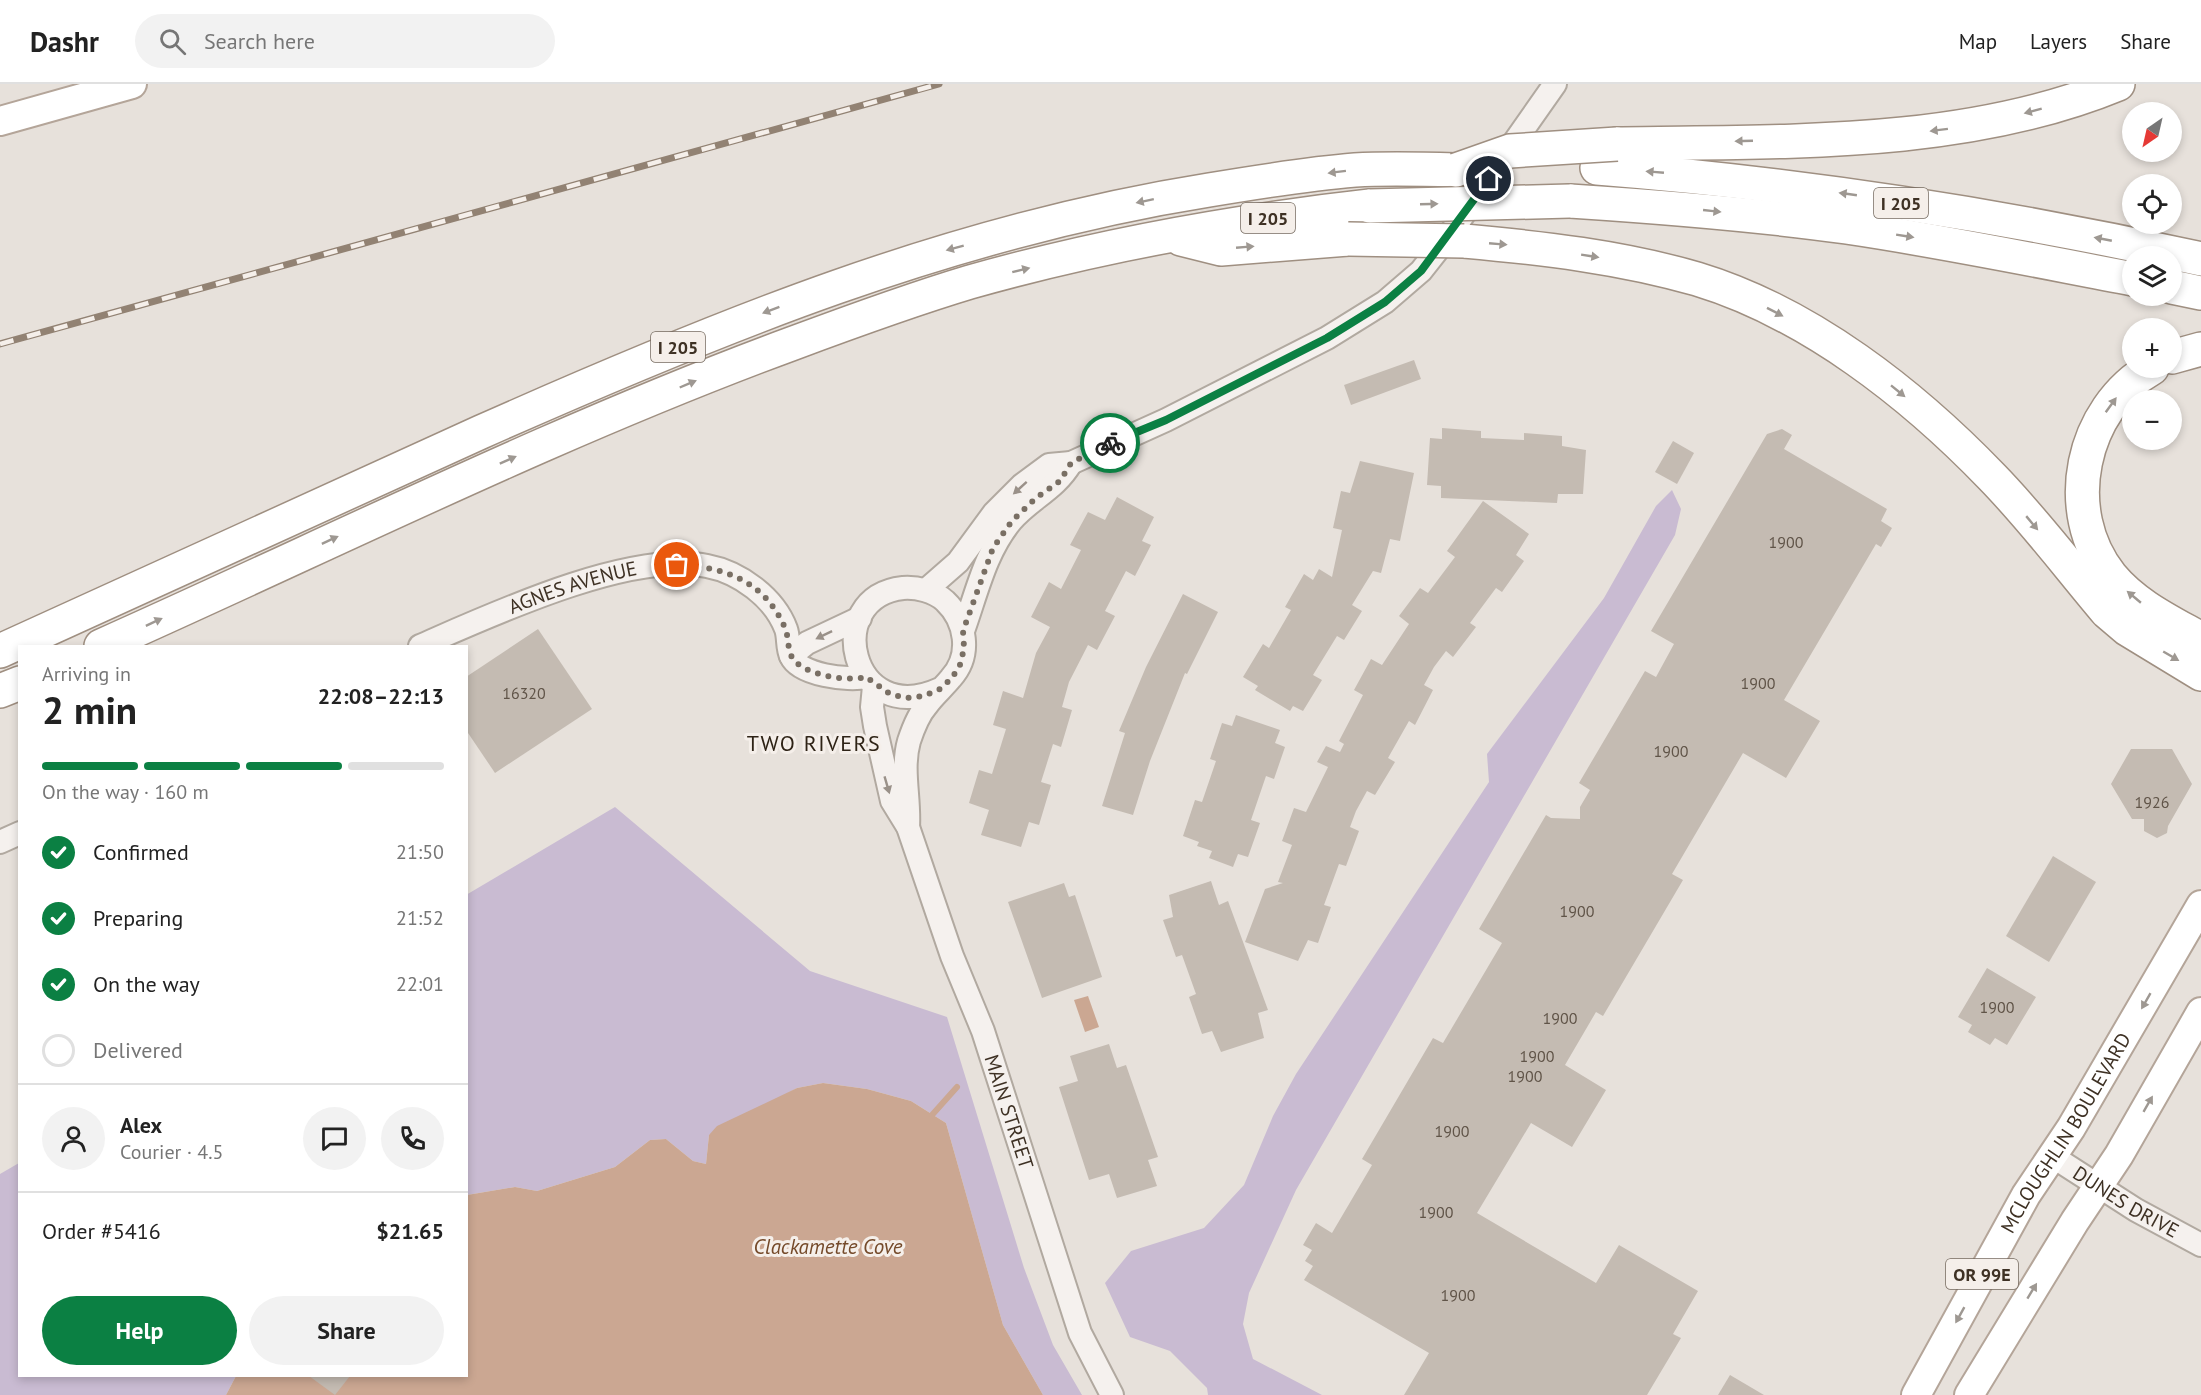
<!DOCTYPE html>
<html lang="en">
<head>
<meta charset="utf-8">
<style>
	:root { --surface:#fff; --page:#f2f2f2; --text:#222; --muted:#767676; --line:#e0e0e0; --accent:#0b8043 }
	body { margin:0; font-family:"PT Sans",sans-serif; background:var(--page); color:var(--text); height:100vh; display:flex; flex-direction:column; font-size:22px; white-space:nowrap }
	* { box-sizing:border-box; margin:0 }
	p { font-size:20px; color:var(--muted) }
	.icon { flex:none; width:33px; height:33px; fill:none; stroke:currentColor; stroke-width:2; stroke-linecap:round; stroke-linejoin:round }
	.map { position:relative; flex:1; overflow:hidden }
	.sheet { position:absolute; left:18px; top:561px; width:450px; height:732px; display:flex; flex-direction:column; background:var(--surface); border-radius:0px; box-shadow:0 3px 9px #0003 }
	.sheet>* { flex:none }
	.needle { width:39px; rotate:214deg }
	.tools { position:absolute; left:2122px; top:18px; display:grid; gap:12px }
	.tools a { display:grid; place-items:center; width:60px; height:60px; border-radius:50%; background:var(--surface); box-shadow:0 3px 9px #0003; font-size:30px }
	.pin { position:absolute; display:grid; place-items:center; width:51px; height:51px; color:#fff; margin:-26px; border:3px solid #fff; border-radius:50%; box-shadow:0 2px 6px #0007 }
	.courier { position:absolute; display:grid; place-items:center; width:60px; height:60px; margin:-30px; border:4px solid #0b8043; border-radius:50%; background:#fff; color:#222; box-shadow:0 2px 8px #0007 }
	.summary em { font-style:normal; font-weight:700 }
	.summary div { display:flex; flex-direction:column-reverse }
	.summary { display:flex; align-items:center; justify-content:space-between; height:102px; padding:0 24px }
	h1 { font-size:39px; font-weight:700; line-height:45px }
	.bar { display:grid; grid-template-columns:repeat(4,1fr); gap:9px 6px; align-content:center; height:72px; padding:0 24px }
	.bar i { height:8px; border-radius:4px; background:var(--line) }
	.bar .active { background:var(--accent) }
	.bar p { grid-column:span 4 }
	.line { display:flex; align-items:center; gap:15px; padding:0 24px; border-top:2px solid var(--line) }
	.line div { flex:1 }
	.round { display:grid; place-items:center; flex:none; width:63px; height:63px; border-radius:32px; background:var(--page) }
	ol { padding:0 24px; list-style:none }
	li { display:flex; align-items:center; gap:18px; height:66px }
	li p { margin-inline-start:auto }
	li .icon { padding:6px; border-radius:50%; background:var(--accent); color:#fff; stroke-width:4 }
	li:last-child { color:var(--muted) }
	li i { width:33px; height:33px; border:3px solid var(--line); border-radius:50% }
	.primary-button { display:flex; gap:12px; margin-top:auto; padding:12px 24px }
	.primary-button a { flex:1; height:69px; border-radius:36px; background:var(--accent); color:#fff; font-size:24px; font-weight:700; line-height:69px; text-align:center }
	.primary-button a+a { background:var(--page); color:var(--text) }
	header { display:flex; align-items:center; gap:36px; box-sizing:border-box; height:84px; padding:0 30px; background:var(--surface); border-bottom:2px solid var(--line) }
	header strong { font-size:28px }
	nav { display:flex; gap:33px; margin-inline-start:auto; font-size:21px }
	.search { width:420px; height:54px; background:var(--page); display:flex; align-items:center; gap:15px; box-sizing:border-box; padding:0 21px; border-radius:33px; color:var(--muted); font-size:22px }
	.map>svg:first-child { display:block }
	.green { fill:#c9bbd2 }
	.water { fill:#cba792 }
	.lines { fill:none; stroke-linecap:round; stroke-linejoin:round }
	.stream { stroke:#cba792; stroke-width:6 }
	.building { fill:#c4bbb2 }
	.minor-casing { stroke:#b1a9a0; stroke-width:26 }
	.major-casing { stroke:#b4a599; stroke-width:32 }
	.highway-casing { stroke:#9f8f81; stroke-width:36 }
	.minor { stroke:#f5f1ee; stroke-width:22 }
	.major { stroke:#fff; stroke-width:28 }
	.highway { stroke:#fff; stroke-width:33 }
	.rail-casing { stroke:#928273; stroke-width:7 }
	.rail { stroke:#f5efea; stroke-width:4.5; stroke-dasharray:14; stroke-linecap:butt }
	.highway-bridge-casing { stroke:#9f8f81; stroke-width:36; stroke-linecap:butt }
	.highway-bridge { stroke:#fff; stroke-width:33 }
	.oneway { fill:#9e9892 }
	.oneway2 { fill:#9a9189 }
	.done { stroke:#796f64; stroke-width:6; stroke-dasharray:0 10.8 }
	.route { stroke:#0b8043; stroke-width:8 }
	.labels { text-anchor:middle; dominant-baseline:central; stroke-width:6; stroke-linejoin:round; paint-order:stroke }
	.number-label { font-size:16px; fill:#605448 }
	.shield { fill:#f5efea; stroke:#756a5f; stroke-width:1.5 }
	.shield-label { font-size:18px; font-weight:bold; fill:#3e3124 }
	.street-label { font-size:20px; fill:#3e3124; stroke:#f5efea }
	.water-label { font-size:21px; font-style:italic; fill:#754a2a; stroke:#f5efea }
	.quarter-label { font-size:22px; letter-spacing:1.5px; fill:#2e2316; stroke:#f5efea }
</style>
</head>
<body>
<header>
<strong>Dashr</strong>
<div class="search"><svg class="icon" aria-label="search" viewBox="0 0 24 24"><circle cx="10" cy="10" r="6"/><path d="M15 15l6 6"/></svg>Search here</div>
<nav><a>Map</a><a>Layers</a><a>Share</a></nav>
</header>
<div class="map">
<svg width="2201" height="1311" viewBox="0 0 2201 1311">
	<rect width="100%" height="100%" fill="#e7e1db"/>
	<!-- green -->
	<g class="green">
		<polygon points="1672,406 1681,425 1675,451 1296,1106 1249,1209 1243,1240 1253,1275 1322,1311 1208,1311 1207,1304 1170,1267 1130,1253 1105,1199 1131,1167 1204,1144 1244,1101 1273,1032 1296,990 1489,698 1487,670 1604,514 1656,422"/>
		<polygon points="615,723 810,887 947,933 1024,1184 1053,1261 1082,1311 1043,1311 1003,1241 946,1039 911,1017 867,1005 823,999 797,1004 709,1051 706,1080 693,1077 666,1055 650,1056 615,1083 537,1107 515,1103 467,1111 466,811"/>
		<polygon points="19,1079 20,1292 236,1292 226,1311 0,1311 0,1090"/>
	</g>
	<!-- water -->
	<g class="water">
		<polygon points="1088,912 1099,943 1085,948 1074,916"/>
		<polygon points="823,999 867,1005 911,1017 946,1039 1003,1241 1043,1311 226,1311 236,1292 466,1292 467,1111 515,1103 537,1107 615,1083 650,1056 666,1055 693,1077 706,1080 709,1051 717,1042 797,1004"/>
	</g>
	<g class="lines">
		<!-- stream -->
		<polyline class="stream" points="932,1031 957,1003"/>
	</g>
	<!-- building -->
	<g class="building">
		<polygon points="1414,276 1421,295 1351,321 1344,301"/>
		<polygon points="1442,344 1481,347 1481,354 1524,356 1524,349 1562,352 1562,362 1586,366 1583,410 1558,410 1557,419 1441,414 1441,402 1427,401 1430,354 1442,355"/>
		<polygon points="1782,345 1792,351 1784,365 1887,425 1881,437 1892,444 1881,463 1876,460 1784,616 1820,637 1786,694 1743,669 1672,790 1683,796 1603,932 1596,928 1565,981 1606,1006 1572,1063 1531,1039 1477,1129 1596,1199 1619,1161 1698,1207 1673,1250 1681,1254 1647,1311 1404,1311 1429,1269 1304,1196 1313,1182 1305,1177 1312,1166 1303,1161 1316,1139 1332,1149 1372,1081 1362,1075 1433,954 1443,959 1502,859 1479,845 1546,731 1551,734 1580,735 1580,723 1590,706 1579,699 1645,587 1656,593 1674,560 1651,547 1767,350"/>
		<polygon points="1673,357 1694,369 1677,400 1655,388"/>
		<polygon points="1360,377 1414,389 1400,457 1390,455 1381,489 1373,487 1352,521 1362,527 1344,556 1337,552 1313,591 1322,596 1303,627 1293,622 1290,627 1255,606 1258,602 1243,593 1263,560 1269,564 1291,526 1285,523 1304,490 1313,496 1319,485 1332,493 1342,446 1333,444 1341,407 1350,409"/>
		<polygon points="1117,413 1154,433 1142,457 1151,461 1135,492 1126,487 1105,527 1115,532 1097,566 1088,561 1069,598 1062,623 1072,626 1061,663 1053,660 1041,698 1051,701 1039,741 1029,738 1021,763 981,751 989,726 969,719 979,686 992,690 1006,645 993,641 1003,607 1023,614 1036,569 1050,543 1031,533 1049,498 1061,505 1081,466 1070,461 1088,428 1105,436"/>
		<polygon points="1483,417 1529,450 1516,471 1524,477 1502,508 1496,504 1470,539 1476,543 1453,573 1446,567 1434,583 1424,601 1433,606 1415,641 1409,637 1388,674 1395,678 1375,711 1367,707 1356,727 1350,743 1359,747 1346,782 1339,780 1324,821 1331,823 1318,859 1308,856 1298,877 1245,858 1265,805 1283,799 1278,798 1292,761 1282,757 1294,724 1306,728 1328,683 1317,678 1326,662 1340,668 1344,660 1339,657 1363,611 1354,606 1371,575 1382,581 1409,540 1399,532 1420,504 1428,509 1455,473 1447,467"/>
		<polygon points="1183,510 1218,528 1187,590 1185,589 1150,677 1133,731 1102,722 1125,649 1119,647 1146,583"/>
		<polygon points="538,545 592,625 495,689 466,646 466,593"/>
		<polygon points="1236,631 1280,646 1275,659 1285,663 1274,695 1266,692 1251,736 1260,739 1248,773 1238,770 1233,783 1209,774 1212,767 1197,762 1199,758 1183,752 1195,716 1202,718 1216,677 1210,675 1222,639 1232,642"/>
		<polygon points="2131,665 2172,665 2192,700 2168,742 2167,749 2157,754 2144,747 2144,735 2132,735 2111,700"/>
		<polygon points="2053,772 2096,798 2049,878 2006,852"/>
		<polygon points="1211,797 1219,821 1228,817 1268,926 1258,929 1264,954 1221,968 1212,947 1202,950 1189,913 1196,910 1182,871 1176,873 1163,836 1173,833 1169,811"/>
		<polygon points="1064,799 1069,813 1075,811 1102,893 1042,914 1008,818"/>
		<polygon points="1987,884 2036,913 2007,961 1995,954 1990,961 1968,948 1972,941 1958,933"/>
		<polygon points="1109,960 1117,984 1126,981 1158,1073 1148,1076 1157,1102 1117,1114 1109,1090 1089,1096 1059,1003 1078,997 1070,972"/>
		<polygon points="1730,1291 1764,1311 1718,1311"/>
		<polygon points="309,1292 350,1292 335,1311"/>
	</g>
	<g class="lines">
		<!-- minor casing -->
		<g class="minor-casing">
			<g id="minor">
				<polyline points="926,506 958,478 994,429 1022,401 1049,381 1071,379 1166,336 1327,254 1385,218 1421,187 1447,154 1555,0"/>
				<path d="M963,547C977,508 985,469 1011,437C1031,414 1055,406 1071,379"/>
				<path id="s1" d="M420,562C491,531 630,466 707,482C739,488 774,513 786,545C789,553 787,564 791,572C799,591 848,597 866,593"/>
				<polyline points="791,572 807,559 860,534"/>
				<path id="s2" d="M874,602L872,623L875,642L892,717L908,743L952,872L983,947L1080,1249L1112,1311"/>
				<path d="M908,743C910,715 901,685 909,657C913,645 918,631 927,621C934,611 943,604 951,594C972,571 966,537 945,517C934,507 917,503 903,504C821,513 850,646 940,605"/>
				<polyline points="0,758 20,749"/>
				<path id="s3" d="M2052,1072L2136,1126L2201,1161"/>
			</g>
		</g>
		<!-- major casing -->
		<g class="major-casing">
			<g id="major">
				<polyline points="0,37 132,0"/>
				<path id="s4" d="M1916,1311L2026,1111L2071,1044L2201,821"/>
				<polyline points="1969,1311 2075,1137 2119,1071 2201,928"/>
			</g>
		</g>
		<!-- highway casing -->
		<g class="highway-casing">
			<g id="highway">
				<path d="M1617,60C1782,57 1963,64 2118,0"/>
				<path d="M1597,84C1801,100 2002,131 2201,175"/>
				<path d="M1570,117C1662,123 1754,130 1846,143C1942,157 2038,177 2133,195"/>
				<polyline points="1181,155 1221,165 1348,155"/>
				<path d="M1464,157C1542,164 1621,173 1697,195C1809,229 1912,310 1992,393C2033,435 2069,483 2107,528L2127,545L2201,590"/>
				<polyline points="2172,203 2201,209"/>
				<polyline points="2172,273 2201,265"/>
				<path d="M2152,284C2081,324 2059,427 2111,492C2135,521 2169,537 2201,555"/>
				<path d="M101,562C330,460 555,347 791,260C850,238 910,216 970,198C1101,161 1235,137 1370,122"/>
				<path d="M0,567C160,494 320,420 481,348C717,243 951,147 1209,106C1257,98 1306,90 1355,86C1388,84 1422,85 1456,86"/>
				<polyline points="0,607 20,599"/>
			</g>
		</g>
		<!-- minor -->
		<use href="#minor" class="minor"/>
		<!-- major -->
		<use href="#major" class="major"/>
		<!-- highway -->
		<use href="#highway" class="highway"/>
		<!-- rail casing -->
		<g class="rail-casing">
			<polyline id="rail" points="0,260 939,0"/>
		</g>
		<!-- rail -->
		<use href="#rail" class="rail"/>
		<!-- highway-bridge casing -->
		<g class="highway-bridge-casing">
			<g id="highway-bridge">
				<polyline points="1456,86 1510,67 1617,60"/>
				<polyline points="1370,122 1570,117"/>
				<polyline points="1348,155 1464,157"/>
			</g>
		</g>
		<!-- highway-bridge -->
		<use href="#highway-bridge" class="highway-bridge"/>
	</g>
	<!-- one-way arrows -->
	<defs><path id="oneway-solid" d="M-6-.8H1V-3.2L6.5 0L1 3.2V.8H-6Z" transform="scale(1.5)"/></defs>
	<g class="oneway">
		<use href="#oneway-solid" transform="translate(2033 27) rotate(165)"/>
		<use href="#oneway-solid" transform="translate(1939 46) rotate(173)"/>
		<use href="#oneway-solid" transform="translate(1744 57) rotate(178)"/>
		<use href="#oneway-solid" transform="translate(1337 88) rotate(173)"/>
		<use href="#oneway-solid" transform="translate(1655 88) rotate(-175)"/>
		<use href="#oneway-solid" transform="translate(1848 110) rotate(-172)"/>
		<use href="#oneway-solid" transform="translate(1145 117) rotate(168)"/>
		<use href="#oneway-solid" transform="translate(1429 120) rotate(-2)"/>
		<use href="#oneway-solid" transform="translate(1712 127) rotate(6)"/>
		<use href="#oneway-solid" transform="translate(1905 152) rotate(9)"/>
		<use href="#oneway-solid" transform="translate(2103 155) rotate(-169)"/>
		<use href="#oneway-solid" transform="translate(1498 160) rotate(5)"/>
		<use href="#oneway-solid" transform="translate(1245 163) rotate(-5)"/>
		<use href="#oneway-solid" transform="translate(955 164) rotate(165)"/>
		<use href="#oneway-solid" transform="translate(1590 172) rotate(9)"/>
		<use href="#oneway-solid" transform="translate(1021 186) rotate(-14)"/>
		<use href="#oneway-solid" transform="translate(771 226) rotate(159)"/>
		<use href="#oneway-solid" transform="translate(1775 228) rotate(27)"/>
		<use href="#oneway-solid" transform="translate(688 300) rotate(-23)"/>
		<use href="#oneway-solid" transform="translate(1898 307) rotate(39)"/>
		<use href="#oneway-solid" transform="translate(2111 321) rotate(-54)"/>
		<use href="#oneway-solid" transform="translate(508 376) rotate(-24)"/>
		<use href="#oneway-solid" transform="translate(2032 439) rotate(50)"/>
		<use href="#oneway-solid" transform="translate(330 456) rotate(-25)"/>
		<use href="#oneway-solid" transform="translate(2134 513) rotate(-140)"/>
		<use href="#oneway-solid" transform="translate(154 538) rotate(-25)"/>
		<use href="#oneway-solid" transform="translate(2171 572) rotate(30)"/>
		<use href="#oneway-solid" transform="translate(2146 917) rotate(120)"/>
		<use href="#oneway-solid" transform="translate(2148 1020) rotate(-60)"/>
		<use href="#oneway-solid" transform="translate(2032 1207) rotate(-59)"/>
		<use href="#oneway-solid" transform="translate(1960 1231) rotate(119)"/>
	</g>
	<g class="oneway2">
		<use href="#oneway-solid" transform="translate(1020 404) rotate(138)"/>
		<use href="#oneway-solid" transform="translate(824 551) rotate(154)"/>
		<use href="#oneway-solid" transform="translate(887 701) rotate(74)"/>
	</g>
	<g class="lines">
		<!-- done -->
		<path class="done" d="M677,481C723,482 765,497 785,544C789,553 787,566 793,575C805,591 847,598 866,593L890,610L906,614L924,612L940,605L952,594L961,579L964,563L963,547L993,464L1012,437L1036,414L1060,397L1071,379L1110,359"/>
		<!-- route -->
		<polyline class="route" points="1110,359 1166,336 1327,254 1385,218 1421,187 1489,95"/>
	</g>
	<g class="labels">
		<!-- number labels -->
		<g class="number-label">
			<text x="1786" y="458">1900</text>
			<text x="1758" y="599">1900</text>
			<text x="524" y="609">16320</text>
			<text x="1671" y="667">1900</text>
			<text x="2152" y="718">1926</text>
			<text x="1577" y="827">1900</text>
			<text x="1997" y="923">1900</text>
			<text x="1560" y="934">1900</text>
			<text x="1537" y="972">1900</text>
			<text x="1525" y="992">1900</text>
			<text x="1452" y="1047">1900</text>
			<text x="1436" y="1128">1900</text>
			<text x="1458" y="1211">1900</text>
		</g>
		<!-- shield labels -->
		<g class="shield">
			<rect x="1874" y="104" width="54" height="30" rx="4.5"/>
			<rect x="1241" y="119" width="54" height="30" rx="4.5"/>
			<rect x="651" y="248" width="54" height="30" rx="4.5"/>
			<rect x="1946" y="1175" width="72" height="30" rx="4.5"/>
		</g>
		<g class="shield-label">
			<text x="1901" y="119">I 205</text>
			<text x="1268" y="134">I 205</text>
			<text x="678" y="263">I 205</text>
			<text x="1982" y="1190">OR 99E</text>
		</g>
		<!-- street labels -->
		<g class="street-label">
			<text stroke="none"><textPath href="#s1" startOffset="164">AGNES AVENUE</textPath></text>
			<text stroke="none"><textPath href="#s2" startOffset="450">MAIN STREET</textPath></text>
			<text stroke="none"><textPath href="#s4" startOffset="302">MCLOUGHLIN BOULEVARD</textPath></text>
			<text stroke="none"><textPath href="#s3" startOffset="87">DUNES DRIVE</textPath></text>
		</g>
		<!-- water labels -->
		<g class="water-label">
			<text x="828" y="1162">Clackamette Cove</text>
		</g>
		<!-- quarter labels -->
		<g class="quarter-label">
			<text x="814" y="659">TWO RIVERS</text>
		</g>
	</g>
</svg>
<div class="tools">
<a><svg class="needle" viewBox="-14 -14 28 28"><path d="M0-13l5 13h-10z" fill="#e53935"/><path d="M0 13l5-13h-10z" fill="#767676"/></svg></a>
<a><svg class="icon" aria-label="locate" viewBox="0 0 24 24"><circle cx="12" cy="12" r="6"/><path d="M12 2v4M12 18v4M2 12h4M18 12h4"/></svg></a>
<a><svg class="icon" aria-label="layers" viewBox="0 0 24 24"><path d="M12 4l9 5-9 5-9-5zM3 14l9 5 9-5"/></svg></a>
<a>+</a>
<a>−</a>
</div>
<div class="pin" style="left:677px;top:481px;background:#ea580c"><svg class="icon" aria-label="bag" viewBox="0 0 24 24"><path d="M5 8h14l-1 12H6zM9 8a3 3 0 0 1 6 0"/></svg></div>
<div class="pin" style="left:1489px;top:95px;background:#1f2937"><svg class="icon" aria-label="home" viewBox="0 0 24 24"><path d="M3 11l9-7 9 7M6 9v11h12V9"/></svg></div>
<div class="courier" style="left:1110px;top:359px"><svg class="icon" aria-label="bike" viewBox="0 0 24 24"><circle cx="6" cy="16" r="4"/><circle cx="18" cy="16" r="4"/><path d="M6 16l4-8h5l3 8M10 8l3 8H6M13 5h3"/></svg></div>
<section class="sheet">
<div class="summary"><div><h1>2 min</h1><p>Arriving in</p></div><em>22:08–22:13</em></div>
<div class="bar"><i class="active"></i><i class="active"></i><i class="active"></i><i></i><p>On the way · 160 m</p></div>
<ol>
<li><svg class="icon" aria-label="check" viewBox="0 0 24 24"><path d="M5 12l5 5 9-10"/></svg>Confirmed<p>21:50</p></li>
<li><svg class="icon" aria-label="check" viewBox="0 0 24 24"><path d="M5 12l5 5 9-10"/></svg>Preparing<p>21:52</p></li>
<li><svg class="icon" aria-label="check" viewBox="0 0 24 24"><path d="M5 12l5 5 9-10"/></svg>On the way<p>22:01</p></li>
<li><i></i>Delivered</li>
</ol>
<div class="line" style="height:108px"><a class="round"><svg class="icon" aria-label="person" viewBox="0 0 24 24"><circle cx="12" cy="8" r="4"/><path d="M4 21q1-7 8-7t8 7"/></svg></a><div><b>Alex</b><p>Courier · 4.5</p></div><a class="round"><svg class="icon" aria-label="chat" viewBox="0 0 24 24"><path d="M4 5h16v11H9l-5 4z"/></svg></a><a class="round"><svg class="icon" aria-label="phone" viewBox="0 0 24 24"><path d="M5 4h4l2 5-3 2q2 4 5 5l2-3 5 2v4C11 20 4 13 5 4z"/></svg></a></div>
<div class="line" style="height:78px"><div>Order #5416</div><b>$21.65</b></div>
<div class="primary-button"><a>Help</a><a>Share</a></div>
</section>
</div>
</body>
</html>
